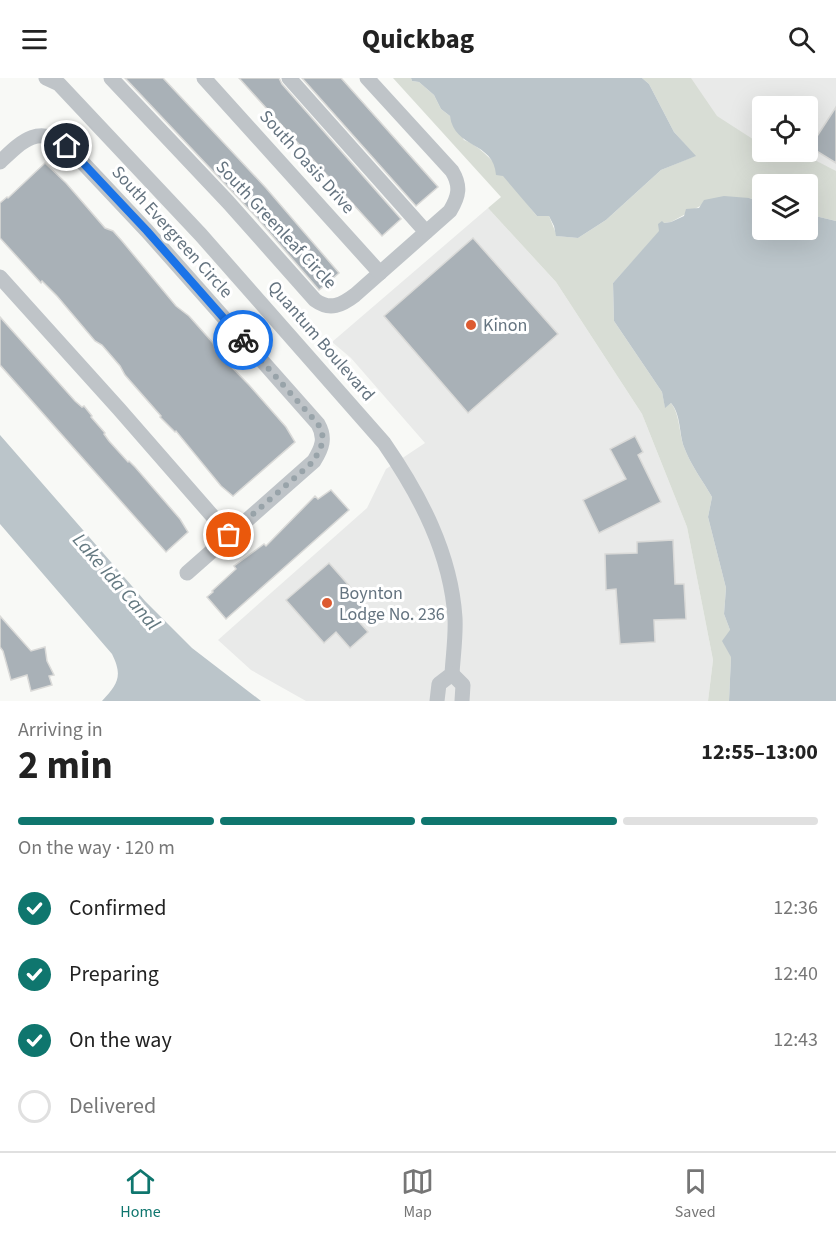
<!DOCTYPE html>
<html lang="en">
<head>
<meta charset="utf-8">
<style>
	:root { --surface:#fff; --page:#f6f6f6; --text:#222; --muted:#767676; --line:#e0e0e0; --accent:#0f766e }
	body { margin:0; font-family:"Source Sans 3",sans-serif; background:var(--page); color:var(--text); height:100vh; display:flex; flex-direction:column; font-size:22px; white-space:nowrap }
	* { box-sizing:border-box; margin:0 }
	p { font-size:20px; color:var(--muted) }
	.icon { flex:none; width:33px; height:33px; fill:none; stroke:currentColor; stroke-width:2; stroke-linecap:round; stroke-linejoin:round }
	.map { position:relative; height:623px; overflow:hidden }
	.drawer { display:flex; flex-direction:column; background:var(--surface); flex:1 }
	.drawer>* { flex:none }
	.controls { position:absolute; left:752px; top:18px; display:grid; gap:12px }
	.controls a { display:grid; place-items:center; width:66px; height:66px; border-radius:6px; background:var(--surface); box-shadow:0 6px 24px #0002; font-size:30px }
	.pin { position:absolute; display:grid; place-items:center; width:51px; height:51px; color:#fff; margin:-26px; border:3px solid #fff; border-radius:50%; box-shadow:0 2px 6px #0007 }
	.courier { position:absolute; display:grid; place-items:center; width:60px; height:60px; margin:-30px; border:4px solid #1a73e8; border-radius:50%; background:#fff; color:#222; box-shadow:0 2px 8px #0007 }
	.head em { font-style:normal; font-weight:700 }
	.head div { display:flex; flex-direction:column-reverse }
	.head { display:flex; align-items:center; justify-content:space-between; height:102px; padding:0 18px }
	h1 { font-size:39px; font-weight:700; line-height:45px }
	.bar { display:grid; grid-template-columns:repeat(4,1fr); gap:9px 6px; align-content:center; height:72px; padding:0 18px }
	.bar i { height:8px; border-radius:4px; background:var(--line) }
	.bar .on { background:var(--accent) }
	.bar p { grid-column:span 4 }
	ol { padding:0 18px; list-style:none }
	li { display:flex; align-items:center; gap:18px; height:66px }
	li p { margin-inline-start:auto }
	li .icon { padding:6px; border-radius:50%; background:var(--accent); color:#fff; stroke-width:4 }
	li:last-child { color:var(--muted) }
	li i { width:33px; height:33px; border:3px solid var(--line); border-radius:50% }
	header { display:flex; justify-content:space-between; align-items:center; height:78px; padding:0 18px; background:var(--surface); font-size:27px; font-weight:700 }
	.tab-bar { display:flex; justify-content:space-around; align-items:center; height:84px; border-top:2px solid var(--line); background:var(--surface); font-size:16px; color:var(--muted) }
	.tab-bar a { display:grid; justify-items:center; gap:3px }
	.tab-bar .on { color:var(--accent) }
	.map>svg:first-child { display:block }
	.built { fill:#e9eae9; fill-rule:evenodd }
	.green { fill:#d8ddd5 }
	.water { fill:#bbc5ca }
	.building { fill:#a9b1b7; stroke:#dadad8; stroke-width:1.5 }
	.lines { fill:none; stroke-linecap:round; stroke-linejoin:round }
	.minor { stroke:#bfc4c8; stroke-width:15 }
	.done { stroke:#98a3a9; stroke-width:6; stroke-dasharray:0 10.8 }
	.route { stroke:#1a73e8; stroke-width:8 }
	.poi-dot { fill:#dd5b31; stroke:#fff; stroke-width:2 }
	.labels { text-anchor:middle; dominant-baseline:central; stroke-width:6; stroke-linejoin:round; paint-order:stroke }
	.street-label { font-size:18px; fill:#657480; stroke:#fff }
	.poi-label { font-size:18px; fill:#657480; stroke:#fff; text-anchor:start }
	.water-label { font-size:20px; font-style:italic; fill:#647981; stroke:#fff }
</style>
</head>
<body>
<header><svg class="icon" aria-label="menu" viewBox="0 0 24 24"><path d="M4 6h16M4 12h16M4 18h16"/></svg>Quickbag<svg class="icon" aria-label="search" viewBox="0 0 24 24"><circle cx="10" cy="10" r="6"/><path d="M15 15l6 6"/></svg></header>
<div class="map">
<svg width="836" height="623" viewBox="0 0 836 623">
	<rect width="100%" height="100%" fill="#f8f9f6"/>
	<!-- built -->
	<g class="built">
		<path d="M682,0H836V114L796,96L712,42ZM762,28H807V74H762Z"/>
		<polygon points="488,130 556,204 642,336 687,449 713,582 708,623 306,623 251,592 218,562 367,430 386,391 425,365 351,280 332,264"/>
	</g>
	<!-- green -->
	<path class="green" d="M393,0H411L412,3L419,4L434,17L441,31L450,38L464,62C490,71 518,116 537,138H549L557,158L578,160L606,142L661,92L695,78L674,54L649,6L642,0H691L717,38L762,67V74H771L783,81L788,74H799L836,93V143L807,136V106H762V124L749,120L702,127L671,144L664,145L660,153L613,205L614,243L662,314L665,329L671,325C680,336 679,356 684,369C690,386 703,403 712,419L708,439L726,510L724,536L730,552L731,579L729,623H708L713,582L687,449L642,336L556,204L488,130L501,119Z"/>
	<!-- water -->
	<g class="water">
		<path d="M411,0H642L649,6L674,54L696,78L661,92L606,142L578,160L556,158L554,148L549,138H537L503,98L496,97C494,63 454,71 450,38L441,31L434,17L419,4L412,3Z"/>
		<path d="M724,118L749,120L762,124V152H807V136L836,143V623H729L731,579L722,563L730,552L724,536L726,510L708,439L712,419C703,403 690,386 684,369C679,356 681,336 671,325L665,330L662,314L614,243L613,205L659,153L658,146L662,143L664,145L671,144L684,138L686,131L699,130L704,122Z"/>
		<path d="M0,357L145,523L192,570L261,623H102C118,606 123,598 112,576L0,446Z"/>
	</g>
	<!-- building -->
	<g class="building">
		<polygon points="125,0 163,0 266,110 339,195 332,201 335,203 326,211 324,208 319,212 257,140"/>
		<polygon points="239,0 279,0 282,6 401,141 382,158"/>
		<polygon points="302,0 341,0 438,109 416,128"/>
		<polygon points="836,29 836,85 810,69"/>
		<polygon points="45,85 66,105 105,150 113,153 122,163 176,228 189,238 213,265 216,273 249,307 286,349 295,364 233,418 221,408 176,353 175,354 160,339 161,338 125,297 120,288 102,267 95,263 57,218 42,203 41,205 0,160 0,125 7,119 8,120"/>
		<polygon points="473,160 558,256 468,335 384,238"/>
		<polygon points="0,239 75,323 82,329 84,328 92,338 91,339 105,355 104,356 109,363 128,384 129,383 135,389 180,441 188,454 166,474 0,287"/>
		<polygon points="635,358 643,374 638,377 661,424 599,455 583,422 626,401 610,371"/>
		<polygon points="331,412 349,432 226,541 207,519 213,514 212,513 236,491 234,488 264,466 266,468 315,418 318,421"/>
		<polygon points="673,462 675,506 684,506 686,541 654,542 655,564 620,566 616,511 606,512 605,476 637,475 637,464"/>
		<polygon points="329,485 367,528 354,538 368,554 350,570 336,554 324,565 286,522"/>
		<polygon points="0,538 31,573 45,569 47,583 54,597 49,598 52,607 31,613 27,597 11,602 3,573 0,569"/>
	</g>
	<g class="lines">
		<!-- minor -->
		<g class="minor">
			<path d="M46,0L59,6L201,157L384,365C420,417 451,476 455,540C456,558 453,578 452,596L439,606L437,623"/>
			<path d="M111,0L228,124L315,222C330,233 342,227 355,217L450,133C459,118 461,108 452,93L367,0"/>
			<polyline points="204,0 380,195"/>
			<polyline points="289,0 426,154"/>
			<path d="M0,84C22,63 38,46 67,68L147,153L318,346C326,360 322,370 314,383L187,495"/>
			<polyline points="0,199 119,331 229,457"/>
			<polyline points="452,596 463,607 462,623"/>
		</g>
	</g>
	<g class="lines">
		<!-- done -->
		<polyline class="done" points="229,457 314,383 323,364 322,354 318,346 243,262"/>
		<!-- route -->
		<polyline class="route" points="67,68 147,153 243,262"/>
	</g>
	<!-- markers -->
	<g class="poi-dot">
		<circle cx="471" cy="247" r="6"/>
		<circle cx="327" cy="525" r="6"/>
	</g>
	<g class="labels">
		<!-- street labels -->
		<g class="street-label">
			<text transform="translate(307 84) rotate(48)">South Oasis Drive</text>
			<text transform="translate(276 147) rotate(47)">South Greenleaf Circle</text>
			<text transform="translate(172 154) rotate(48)">South Evergreen Circle</text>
			<text transform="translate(321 263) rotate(49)">Quantum Boulevard</text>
		</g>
		<!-- poi labels -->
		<g class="poi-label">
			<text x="483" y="247">Kinon</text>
			<text x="339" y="515">Boynton<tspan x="339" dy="21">Lodge No. 236</tspan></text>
		</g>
		<!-- water labels -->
		<g class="water-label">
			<text transform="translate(116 504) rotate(49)">Lake Ida Canal</text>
		</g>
	</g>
</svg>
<div class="controls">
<a><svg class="icon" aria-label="locate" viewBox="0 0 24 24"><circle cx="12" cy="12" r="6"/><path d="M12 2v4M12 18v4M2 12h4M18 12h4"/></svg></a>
<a><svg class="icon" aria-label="layers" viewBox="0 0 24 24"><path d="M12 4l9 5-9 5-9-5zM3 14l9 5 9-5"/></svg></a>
</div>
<div class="pin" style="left:229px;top:457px;background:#ea580c"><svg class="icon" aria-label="bag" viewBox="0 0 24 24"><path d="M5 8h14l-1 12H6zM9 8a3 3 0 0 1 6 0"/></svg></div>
<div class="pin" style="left:67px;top:68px;background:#1f2937"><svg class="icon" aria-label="home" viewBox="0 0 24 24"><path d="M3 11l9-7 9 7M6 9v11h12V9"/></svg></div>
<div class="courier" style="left:243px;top:262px"><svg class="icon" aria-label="bike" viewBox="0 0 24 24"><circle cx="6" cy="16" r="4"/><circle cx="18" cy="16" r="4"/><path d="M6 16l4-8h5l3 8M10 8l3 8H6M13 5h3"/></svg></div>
</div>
<section class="drawer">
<div class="head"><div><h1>2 min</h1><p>Arriving in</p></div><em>12:55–13:00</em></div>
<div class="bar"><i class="on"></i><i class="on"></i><i class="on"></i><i></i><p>On the way · 120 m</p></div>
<ol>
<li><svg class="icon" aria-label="check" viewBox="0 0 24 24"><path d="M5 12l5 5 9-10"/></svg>Confirmed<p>12:36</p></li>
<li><svg class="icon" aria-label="check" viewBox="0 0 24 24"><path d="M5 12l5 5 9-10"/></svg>Preparing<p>12:40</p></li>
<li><svg class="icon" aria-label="check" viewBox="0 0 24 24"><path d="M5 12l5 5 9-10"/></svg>On the way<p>12:43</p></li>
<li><i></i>Delivered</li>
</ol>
</section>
<nav class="tab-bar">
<a class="on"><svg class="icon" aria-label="home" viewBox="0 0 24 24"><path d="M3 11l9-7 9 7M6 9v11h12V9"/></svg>Home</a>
<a><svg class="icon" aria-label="map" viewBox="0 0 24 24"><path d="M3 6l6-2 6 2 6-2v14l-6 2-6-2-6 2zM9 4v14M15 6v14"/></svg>Map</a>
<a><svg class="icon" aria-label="saved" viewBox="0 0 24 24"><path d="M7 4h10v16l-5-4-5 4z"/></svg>Saved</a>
</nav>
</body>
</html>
